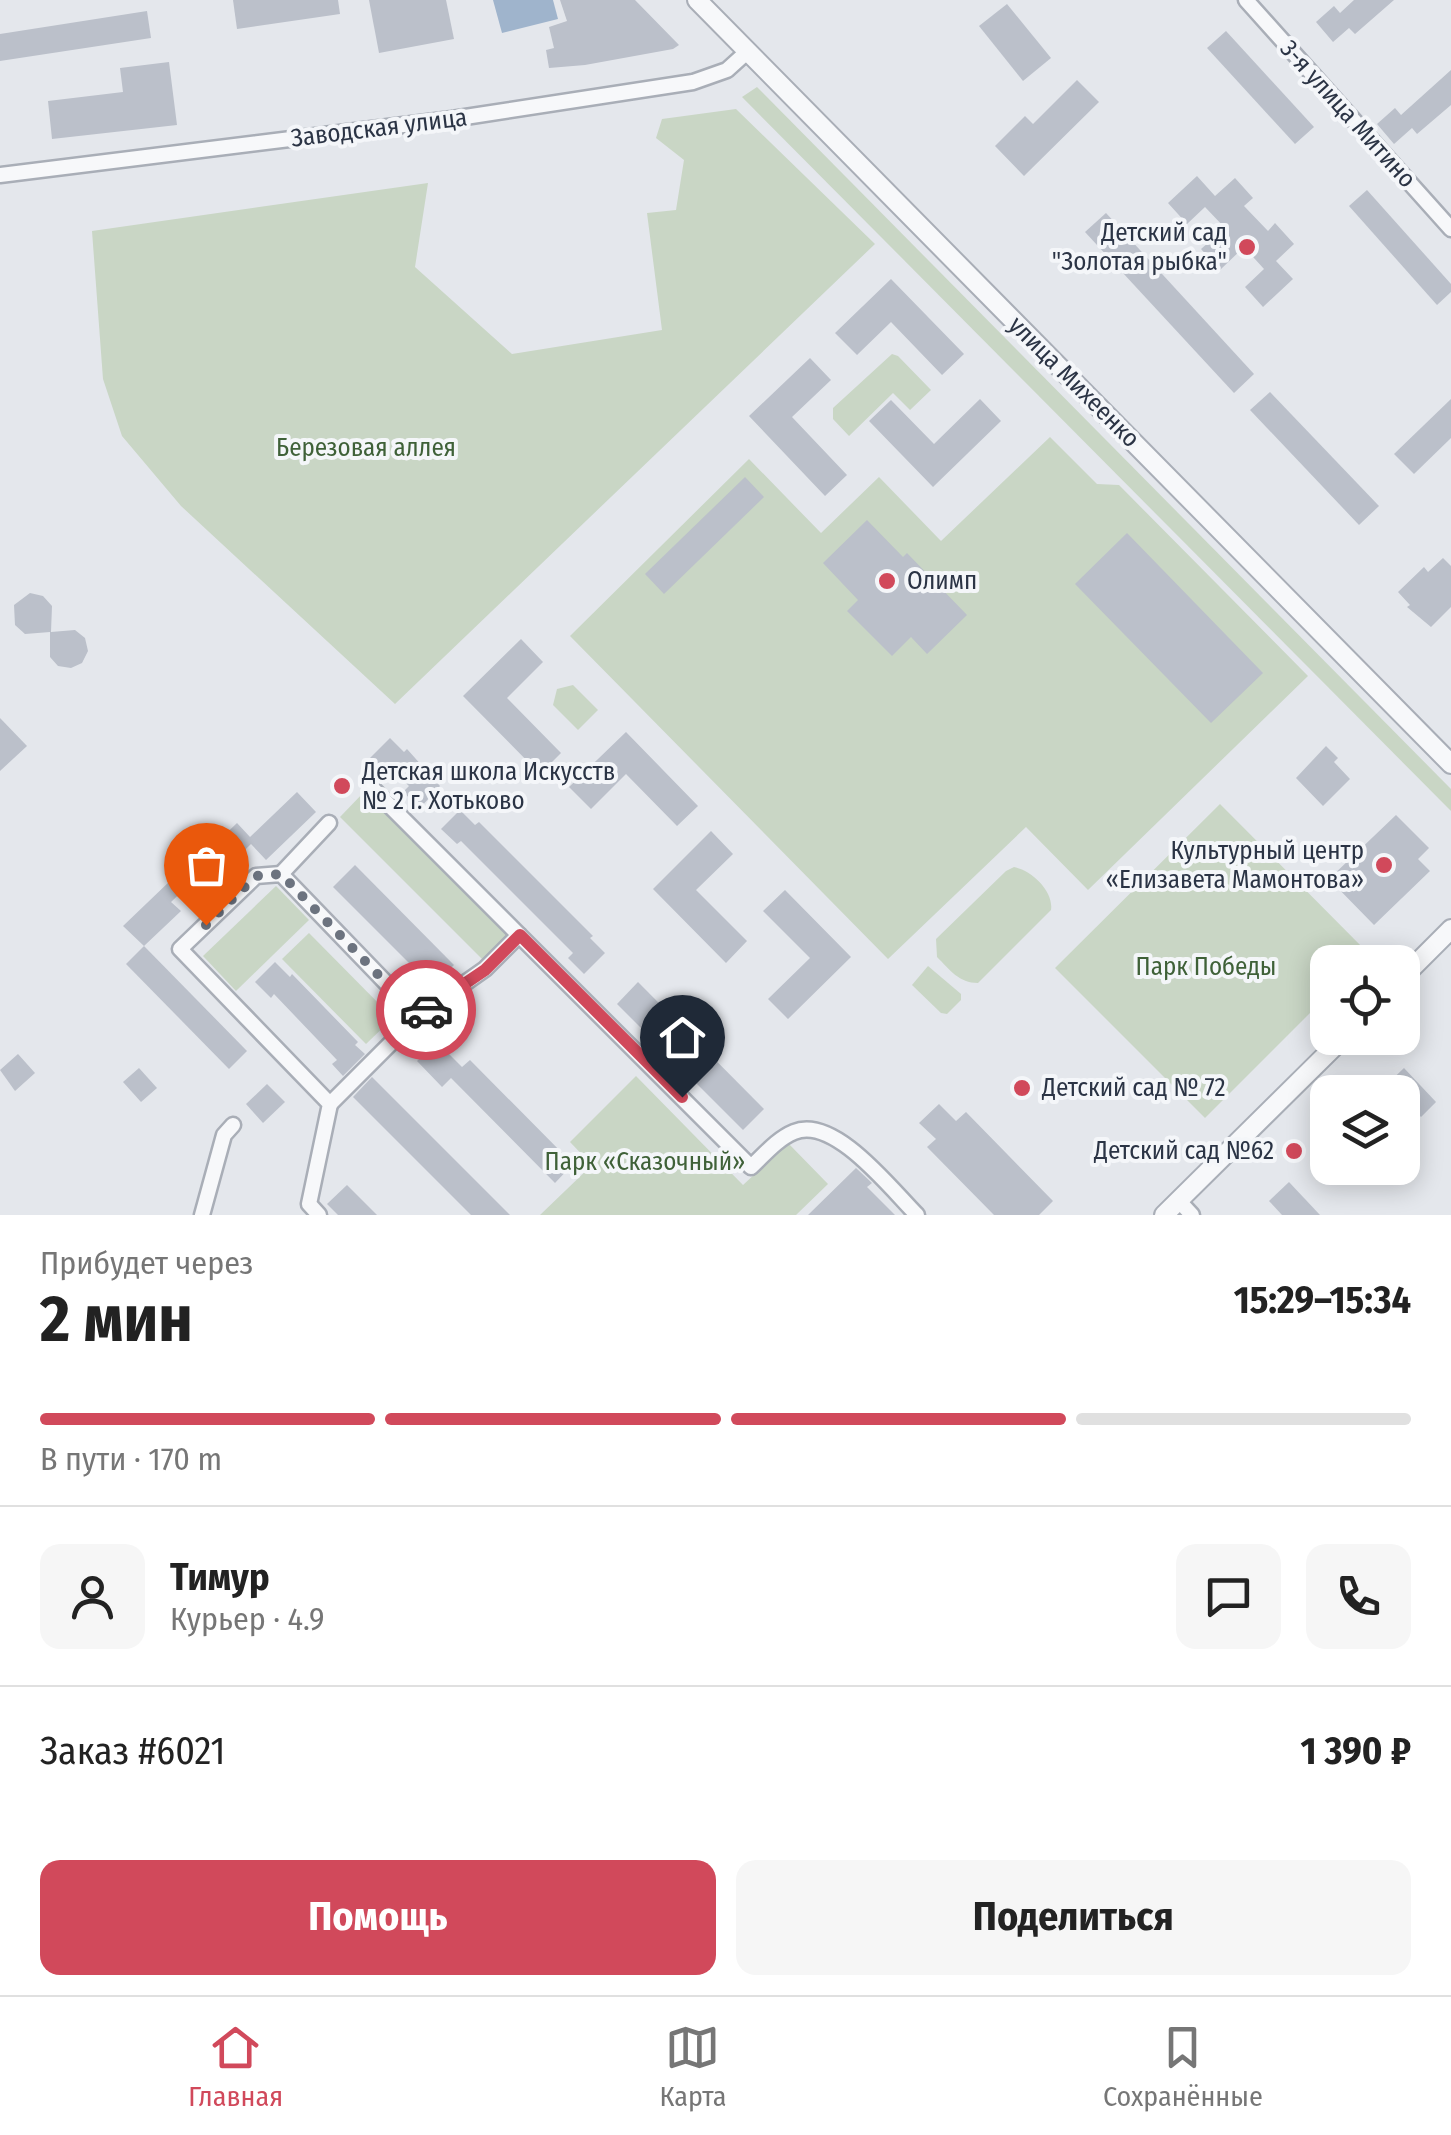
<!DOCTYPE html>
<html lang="ru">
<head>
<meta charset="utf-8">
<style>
	:root { --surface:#fff; --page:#f6f6f6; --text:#222; --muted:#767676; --line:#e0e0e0; --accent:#d1495b }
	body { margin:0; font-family:"Fira Sans Condensed",sans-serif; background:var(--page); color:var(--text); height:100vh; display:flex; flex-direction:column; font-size:38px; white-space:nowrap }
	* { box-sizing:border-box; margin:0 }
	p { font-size:32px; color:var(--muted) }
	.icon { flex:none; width:55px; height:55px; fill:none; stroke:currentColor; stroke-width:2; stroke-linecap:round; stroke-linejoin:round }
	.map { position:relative; height:1215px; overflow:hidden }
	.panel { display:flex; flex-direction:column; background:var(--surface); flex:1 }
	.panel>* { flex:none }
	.buttons { position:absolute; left:1310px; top:945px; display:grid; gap:20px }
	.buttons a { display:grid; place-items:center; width:110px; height:110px; border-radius:20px; background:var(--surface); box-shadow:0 5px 25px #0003; font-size:50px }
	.pin { position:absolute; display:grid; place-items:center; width:85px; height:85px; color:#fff; margin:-102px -42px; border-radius:50% 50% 50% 0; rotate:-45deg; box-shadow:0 0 10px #0007 }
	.pin .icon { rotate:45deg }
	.courier { position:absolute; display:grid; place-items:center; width:100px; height:100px; margin:-50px; border:8px solid #d1495b; border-radius:50%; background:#fff; color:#222; box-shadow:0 2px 12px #0007 }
	.summary em { font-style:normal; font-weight:700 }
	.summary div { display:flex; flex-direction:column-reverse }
	.summary { display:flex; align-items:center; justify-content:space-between; height:170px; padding:0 40px }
	h1 { font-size:65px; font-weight:700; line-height:75px }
	.bar { display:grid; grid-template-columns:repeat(4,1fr); gap:15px 10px; align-content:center; height:120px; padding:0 40px }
	.bar i { height:12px; border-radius:8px; background:var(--line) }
	.bar .selected { background:var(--accent) }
	.bar p { grid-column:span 4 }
	.line { display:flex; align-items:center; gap:25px; padding:0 40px; border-top:2px solid var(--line) }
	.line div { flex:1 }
	.round { display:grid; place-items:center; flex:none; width:105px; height:105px; border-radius:20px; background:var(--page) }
	.primary-button { display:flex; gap:20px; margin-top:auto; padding:20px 40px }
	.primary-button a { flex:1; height:115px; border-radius:20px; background:var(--accent); color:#fff; font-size:40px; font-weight:700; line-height:115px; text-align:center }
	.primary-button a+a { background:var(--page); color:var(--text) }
	.tabs { display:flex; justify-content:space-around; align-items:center; height:140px; border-top:2px solid var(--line); background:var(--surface); font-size:28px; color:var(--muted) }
	.tabs a { display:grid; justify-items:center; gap:5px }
	.tabs .selected { color:var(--accent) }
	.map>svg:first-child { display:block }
	.green { fill:#c9d6c5 }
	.water { fill:#9fb4cc }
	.building { fill:#bbc0ca }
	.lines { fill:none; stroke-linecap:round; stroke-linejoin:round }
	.minor-casing { stroke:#a9aeb7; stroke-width:19 }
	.tertiary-casing { stroke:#a9aeb7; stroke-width:22 }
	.minor { stroke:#f7f8fa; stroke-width:14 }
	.tertiary { stroke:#f7f8fa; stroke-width:18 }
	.done { stroke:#6c737f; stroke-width:10; stroke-dasharray:0 18 }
	.route { stroke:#d1495b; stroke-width:12 }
	.poi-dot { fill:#d1495b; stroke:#f4f6f9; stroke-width:4 }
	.labels { text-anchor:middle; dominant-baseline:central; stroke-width:8; stroke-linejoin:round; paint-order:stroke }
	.street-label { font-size:25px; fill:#2b3445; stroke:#f4f6f9 }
	.poi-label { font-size:25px; fill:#2b3445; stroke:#f4f6f9; text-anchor:end }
	.park-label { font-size:25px; fill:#3f6138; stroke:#f4f6f9 }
</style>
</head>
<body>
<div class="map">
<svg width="1451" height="1215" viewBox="0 0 1451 1215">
	<rect width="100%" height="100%" fill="#e4e7ec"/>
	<!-- green -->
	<g class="green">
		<polygon points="757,87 1451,789 1451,811 742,97"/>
		<polygon points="736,109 875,244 395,704 181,506 122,436 103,379 92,231 428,183 415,267 512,354 662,330 647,213 676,210 684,160 656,138 662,119"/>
		<polygon points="892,354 898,356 931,390 910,410 893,393 849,436 833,419 833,408"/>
		<polygon points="1050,437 1097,484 1119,485 1308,676 1088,890 1026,827 888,959 570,636 749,459 821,533 879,477 941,541"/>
		<polygon points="573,685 598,710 578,730 553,705 557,689"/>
		<polygon points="366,790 509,934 483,960 340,817"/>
		<polygon points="1220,804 1369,954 1361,962 1328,962 1327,996 1205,1118 1055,968"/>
		<path d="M1014,867C1031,870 1054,891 1051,910L978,983C959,983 950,970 937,957L936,939L1006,871Z"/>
		<polygon points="276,886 309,920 236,991 203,956"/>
		<polygon points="309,933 393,1018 366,1044 282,959"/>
		<polygon points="928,966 961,994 961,1000 947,1014 941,1013 912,985"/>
		<polygon points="636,1076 743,1185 788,1143 828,1184 796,1215 540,1215 592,1165 570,1142"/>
	</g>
	<!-- water -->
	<polygon class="water" points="493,0 553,0 558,19 502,33"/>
	<!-- building -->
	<g class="building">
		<polygon points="233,0 338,0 340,14 237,29"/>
		<polygon points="369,0 446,0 454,39 379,53"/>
		<polygon points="560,0 635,0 679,45 673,49 585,65 549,68 546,50 554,48 549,27 567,21"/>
		<polygon points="1354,0 1394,0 1355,34 1349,28 1333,42 1316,22 1334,6 1340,13"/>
		<polygon points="1007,4 1051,58 1023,81 979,26"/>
		<polygon points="147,11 151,38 0,61 0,34"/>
		<polygon points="1226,31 1314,127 1295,144 1207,48"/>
		<polygon points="169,62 177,125 52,139 48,101 123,92 120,68"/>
		<polygon points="1451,70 1451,105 1417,134 1412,128 1394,144 1377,124 1395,108 1401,115"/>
		<polygon points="1077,80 1099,102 1024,176 995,146 1025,116 1033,124"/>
		<polygon points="1197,176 1215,196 1235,178 1253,198 1244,206 1268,231 1275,223 1294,244 1276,261 1293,279 1263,307 1245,287 1264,269 1244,247 1220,270 1201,249 1225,228 1205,207 1187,224 1168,203"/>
		<polygon points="1367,190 1451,284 1451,292 1437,305 1349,206"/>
		<polygon points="1106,213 1254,374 1234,393 1085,232"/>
		<polygon points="891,279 964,354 942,375 891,322 857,355 835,333"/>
		<polygon points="810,358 831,380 792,417 847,475 825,496 749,416"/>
		<polygon points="1270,392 1379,506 1359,525 1250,410"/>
		<polygon points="980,399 1001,421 933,487 869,421 891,400 934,444"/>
		<polygon points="1451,399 1451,438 1414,474 1394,454"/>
		<polygon points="745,477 764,497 664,594 645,574"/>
		<polygon points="867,520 903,557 907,553 967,615 927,654 911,637 892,656 847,611 858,600 823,563"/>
		<polygon points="1127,533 1263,673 1211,723 1075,584"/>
		<polygon points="1443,558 1451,566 1451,607 1431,627 1407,607 1410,605 1398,592 1424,567 1428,572"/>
		<polygon points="30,593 43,596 52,606 51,632 75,630 85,638 88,651 82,663 71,668 58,666 50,657 50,632 25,634 15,625 14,605"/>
		<polygon points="521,639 543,662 507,698 561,753 540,774 463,696"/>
		<polygon points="0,718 27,746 0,771"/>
		<polygon points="626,732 698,806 677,826 626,774 591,809 569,787"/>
		<polygon points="390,738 404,752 407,749 440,786 420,808 403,792 409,786 389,767 384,772 370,758"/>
		<polygon points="1326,746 1338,758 1334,762 1350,779 1323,806 1296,778"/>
		<polygon points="297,792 316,812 266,860 251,844 204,890 194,880 171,902 181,911 144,946 123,926 171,880 174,884 237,823 250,837"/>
		<polygon points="460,810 475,825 479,822 593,936 590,938 605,953 584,974 568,958 573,953 461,841 457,844 441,829"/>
		<polygon points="1396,815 1429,848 1418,859 1430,871 1374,925 1329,879"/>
		<polygon points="711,831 733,854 696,890 747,941 726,963 653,889"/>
		<polygon points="355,865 454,965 432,986 333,887"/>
		<polygon points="785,890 851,957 788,1019 768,999 810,958 763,911"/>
		<polygon points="144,946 247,1051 229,1069 126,964"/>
		<polygon points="275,962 290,977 292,974 358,1042 355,1045 365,1054 343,1076 332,1064 337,1060 274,994 271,998 255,982"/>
		<polygon points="638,982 764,1109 743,1130 617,1004"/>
		<polygon points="437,1042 462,1067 470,1060 573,1164 555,1183 451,1078 442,1087 417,1061"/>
		<polygon points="18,1054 35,1073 15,1091 0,1070"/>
		<polygon points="139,1068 157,1088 141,1102 123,1082"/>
		<polygon points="1404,1068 1436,1102 1421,1117 1402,1098 1402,1092 1379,1092"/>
		<polygon points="372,1077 510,1215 471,1215 353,1097"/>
		<polygon points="267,1084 285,1102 263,1123 246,1104"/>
		<polygon points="939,1104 956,1121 966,1112 1053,1201 1039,1215 994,1215 927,1147 936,1139 919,1123"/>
		<polygon points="856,1168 872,1183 867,1187 895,1215 808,1215"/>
		<polygon points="1289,1182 1320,1215 1282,1215 1269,1201"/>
		<polygon points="347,1185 377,1215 338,1215 327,1204"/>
	</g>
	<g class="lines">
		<!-- minor casing -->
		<g class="minor-casing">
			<g id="minor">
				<polyline points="1246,0 1451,229"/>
				<polyline points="0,175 452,119 693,82 727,70 748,51"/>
				<polyline points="371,787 519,935"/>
				<polyline points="281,874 329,823"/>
				<path d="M330,1104L418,1016L485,969L519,935L751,1167C764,1155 777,1139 794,1132C834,1115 891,1189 917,1215"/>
				<polyline points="1179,1201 1192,1215"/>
				<polyline points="202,1215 224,1135 233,1125"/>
				<polyline points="319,1215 309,1204 330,1104 180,949 256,876 281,874 418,1016"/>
			</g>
		</g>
		<!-- tertiary casing -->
		<g class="tertiary-casing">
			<g id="tertiary">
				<polyline points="697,0 1451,764"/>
				<polyline points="1402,978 1451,929"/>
				<polyline points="1164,1215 1343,1038"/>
			</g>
		</g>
		<!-- minor -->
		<use href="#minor" class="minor"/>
		<!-- tertiary -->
		<use href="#tertiary" class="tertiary"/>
	</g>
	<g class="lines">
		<!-- done -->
		<polyline class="done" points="206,925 256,876 281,874 418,1016 426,1010"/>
		<!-- route -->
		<polyline class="route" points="426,1010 485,970 520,935 682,1097"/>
	</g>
	<!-- markers -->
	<g class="poi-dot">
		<circle cx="1247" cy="247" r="10"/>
		<circle cx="887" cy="581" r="10"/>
		<circle cx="342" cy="786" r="10"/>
		<circle cx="1384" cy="865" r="10"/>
		<circle cx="1022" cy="1088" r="10"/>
		<circle cx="1294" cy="1151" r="10"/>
	</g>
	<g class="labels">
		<!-- street labels -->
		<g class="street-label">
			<text transform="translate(1348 114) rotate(48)">3-я улица Митино</text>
			<text transform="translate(379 128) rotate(-7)">Заводская улица</text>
			<text transform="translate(1074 382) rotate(45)">улица Михеенко</text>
		</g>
		<!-- poi labels -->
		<g class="poi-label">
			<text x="1227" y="233">Детский сад<tspan x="1227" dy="29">"Золотая рыбка"</tspan></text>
			<text x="907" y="581" text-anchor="start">Олимп</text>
			<text x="362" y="772" text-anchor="start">Детская школа Искусств<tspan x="362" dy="29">№ 2 г. Хотьково</tspan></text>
			<text x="1364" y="851">Культурный центр<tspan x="1364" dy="29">«Елизавета Мамонтова»</tspan></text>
			<text x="1042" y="1088" text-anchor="start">Детский сад № 72</text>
			<text x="1274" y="1151">Детский сад №62</text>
		</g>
		<!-- park labels -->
		<g class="park-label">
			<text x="366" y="448">Березовая аллея</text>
			<text x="1206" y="967">Парк Победы</text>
			<text x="645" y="1162">Парк «Сказочный»</text>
		</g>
	</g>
</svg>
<div class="buttons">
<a><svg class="icon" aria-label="locate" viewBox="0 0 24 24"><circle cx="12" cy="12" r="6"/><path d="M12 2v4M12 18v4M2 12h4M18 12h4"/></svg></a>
<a><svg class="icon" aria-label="layers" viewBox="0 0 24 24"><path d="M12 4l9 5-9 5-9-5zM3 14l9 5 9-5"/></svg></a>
</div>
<div class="pin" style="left:206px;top:925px;background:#ea580c"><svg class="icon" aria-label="bag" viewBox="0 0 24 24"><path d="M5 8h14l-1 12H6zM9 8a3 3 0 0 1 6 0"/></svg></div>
<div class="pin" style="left:682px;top:1097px;background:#1f2937"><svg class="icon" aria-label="home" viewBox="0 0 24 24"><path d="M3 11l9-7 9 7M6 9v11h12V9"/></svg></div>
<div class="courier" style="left:426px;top:1010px"><svg class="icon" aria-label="car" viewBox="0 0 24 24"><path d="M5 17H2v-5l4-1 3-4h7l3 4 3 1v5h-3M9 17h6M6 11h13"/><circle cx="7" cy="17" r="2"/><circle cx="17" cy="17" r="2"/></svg></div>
</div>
<section class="panel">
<div class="summary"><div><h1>2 мин</h1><p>Прибудет через</p></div><em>15:29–15:34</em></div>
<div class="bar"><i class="selected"></i><i class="selected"></i><i class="selected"></i><i></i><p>В пути · 170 m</p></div>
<div class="line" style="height:180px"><a class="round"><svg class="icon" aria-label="person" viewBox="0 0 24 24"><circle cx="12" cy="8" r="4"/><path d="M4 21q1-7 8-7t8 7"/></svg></a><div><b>Тимур</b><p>Курьер · 4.9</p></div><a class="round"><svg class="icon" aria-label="chat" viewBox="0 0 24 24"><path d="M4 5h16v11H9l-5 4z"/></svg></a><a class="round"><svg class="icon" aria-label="phone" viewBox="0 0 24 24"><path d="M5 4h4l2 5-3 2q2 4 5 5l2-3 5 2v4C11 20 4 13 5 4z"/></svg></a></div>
<div class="line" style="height:130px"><div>Заказ #6021</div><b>1 390 ₽</b></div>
<div class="primary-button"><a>Помощь</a><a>Поделиться</a></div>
</section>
<nav class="tabs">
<a class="selected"><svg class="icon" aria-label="home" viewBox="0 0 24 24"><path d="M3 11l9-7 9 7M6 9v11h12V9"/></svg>Главная</a>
<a><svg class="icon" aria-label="map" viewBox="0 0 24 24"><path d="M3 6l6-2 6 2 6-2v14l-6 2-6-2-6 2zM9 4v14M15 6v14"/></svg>Карта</a>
<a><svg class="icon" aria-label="saved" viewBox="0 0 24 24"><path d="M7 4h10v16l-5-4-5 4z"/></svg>Сохранённые</a>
</nav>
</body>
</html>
